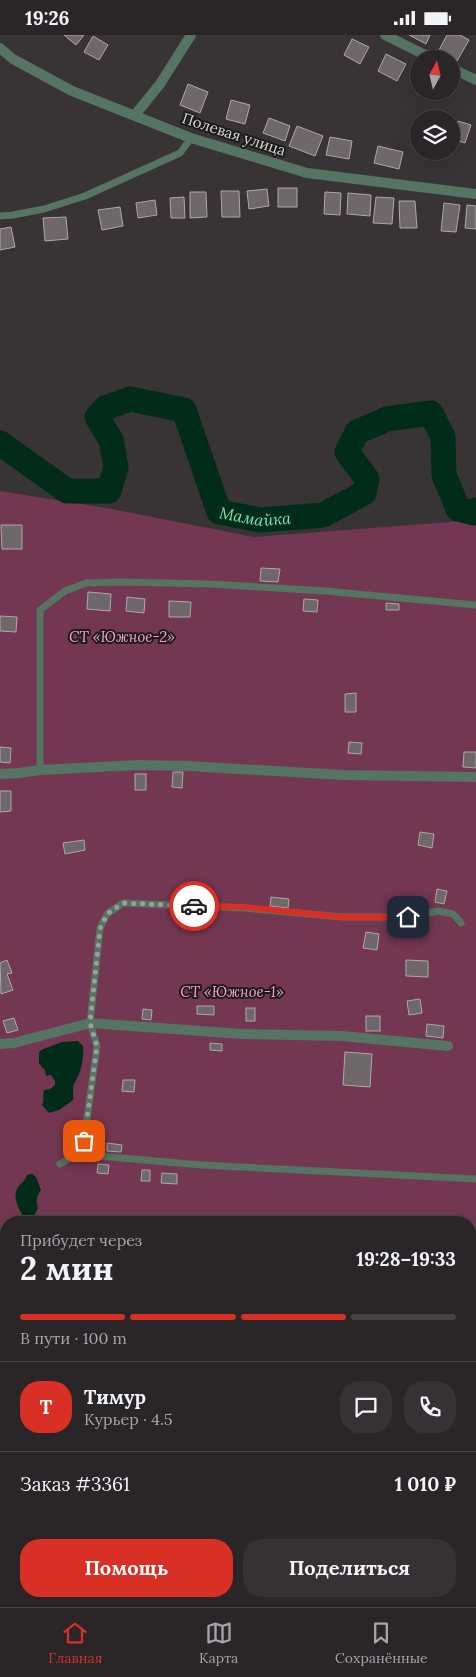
<!DOCTYPE html>
<html lang="ru">
<head>
<meta charset="utf-8">
<style>
	:root { --surface:#2a2628; --page:#363234; --text:#f1f3f6; --muted:#a5a5a8; --line:#464345; --accent:#d93025 }
	body { margin:0; font-family:Lora,serif; background:var(--page); color:var(--text); height:100vh; display:flex; flex-direction:column; font-size:19px; white-space:nowrap }
	* { box-sizing:border-box; margin:0 }
	p { font-size:16px; color:var(--muted) }
	.icon { flex:none; width:28px; height:28px; fill:none; stroke:currentColor; stroke-width:2; stroke-linecap:round; stroke-linejoin:round }
	.map { position:relative; flex:1; overflow:hidden }
	.details { position:absolute; left:0px; top:1181px; width:476px; height:391px; display:flex; flex-direction:column; background:var(--surface); border-radius:20px 20px 0 0; box-shadow:0 5px 20px #0002,0 0 0 1px var(--line) }
	.details>* { flex:none }
	.needle { width:32px; rotate:8deg }
	.fabs { position:absolute; left:410px; top:15px; display:grid; gap:10px }
	.fabs a { display:grid; place-items:center; width:50px; height:50px; border-radius:50%; background:var(--surface); box-shadow:0 5px 20px #0002,0 0 0 1px var(--line); font-size:25px }
	.pin { position:absolute; display:grid; place-items:center; width:42px; height:42px; color:#fff; margin:-21px; border-radius:10px; box-shadow:0 2px 8px #0006 }
	.courier { position:absolute; display:grid; place-items:center; width:50px; height:50px; margin:-25px; border:4px solid #d93025; border-radius:50%; background:#fff; color:#222; box-shadow:0 1px 6px #0007 }
	.headline em { font-style:normal; font-weight:700 }
	.headline div { display:flex; flex-direction:column-reverse }
	.headline { display:flex; align-items:center; justify-content:space-between; height:85px; padding:0 20px }
	h1 { font-size:32px; font-weight:700; line-height:38px }
	.bar { display:grid; grid-template-columns:repeat(4,1fr); gap:8px 5px; align-content:center; height:60px; padding:0 20px }
	.bar i { height:6px; border-radius:4px; background:var(--line) }
	.bar .current { background:var(--accent) }
	.bar p { grid-column:span 4 }
	.line { display:flex; align-items:center; gap:12px; padding:0 20px; border-top:1px solid var(--line) }
	.line div { flex:1 }
	.round { display:grid; place-items:center; flex:none; width:52px; height:52px; border-radius:20px; background:var(--page) }
	.primary-button { display:flex; gap:10px; margin-top:auto; padding:10px 20px }
	.primary-button a { flex:1; height:58px; border-radius:20px; background:var(--accent); color:#fff; font-size:20px; font-weight:700; line-height:58px; text-align:center }
	.primary-button a+a { background:var(--page); color:var(--text) }
	.status { display:flex; justify-content:space-between; align-items:center; height:35px; padding:0 25px; background:var(--surface); direction:ltr }
	.status svg { height:14px; fill:currentColor }
	.tabs { display:flex; justify-content:space-around; align-items:center; height:70px; border-top:1px solid var(--line); background:var(--surface); font-size:14px; color:var(--muted) }
	.tabs a { display:grid; justify-items:center; gap:2px }
	.tabs .current { color:var(--accent) }
	.map>svg:first-child { display:block }
	.green { fill:#733752; fill-rule:evenodd }
	.water { fill:#002c19 }
	.lines { fill:none; stroke-linecap:round; stroke-linejoin:round }
	.river { stroke:#002c19; stroke-width:25 }
	.building { fill:#6e686a; stroke:#aea7aa }
	.service { stroke:#567463; stroke-width:7 }
	.minor { stroke:#567463; stroke-width:10 }
	.done { stroke:#a09c9e; stroke-width:5; stroke-dasharray:0 9 }
	.route { stroke:#d93025; stroke-width:6 }
	.labels { text-anchor:middle; dominant-baseline:central; stroke-width:4; stroke-linejoin:round; paint-order:stroke }
	.street-label { font-size:15px; fill:#d8d5d6; stroke:#1e1b1c }
	.park-label { font-size:15px; font-style:italic; fill:#f5a4c6; stroke:#1e1b1c }
	.water-label { font-size:16px; font-style:italic; fill:#7de8af; stroke:#1e1b1c }
</style>
</head>
<body>
<div class="status"><b>19:26</b><svg viewBox="0 0 49 12"><path d="M0 12V9h3v3zM5 12V6h3v6zM10 12V3h3v9zM15 12V0h3v12zM26 1h20v11H26zM47 4h2v5h-2z"/></svg></div>
<div class="map">
<svg width="476" height="1572" viewBox="0 0 476 1572">
	<rect width="100%" height="100%" fill="#383335"/>
	<!-- green -->
	<path class="green" d="M0,456L112,474L254,502L476,485V1572H0ZM6,1188H470V1566H6Z"/>
	<!-- water -->
	<g class="water">
		<path d="M78,1006L83,1011C84,1025 81,1037 74,1049C72,1053 74,1060 73,1065L59,1075L49,1078L42,1070C45,1065 42,1061 44,1055L50,1054L55,1050V1046L51,1040L46,1041L45,1035L39,1029V1018L41,1015L62,1007Z"/>
		<path d="M32,1139L36,1142L41,1155C36,1162 36,1165 38,1173L35,1179V1186L32,1187H16L17,1183L22,1179C18,1173 13,1162 17,1154C20,1148 25,1147 27,1140Z"/>
	</g>
	<g class="lines">
		<!-- river -->
		<path class="river" id="s1" d="M0,408L67,456H109L116,432L111,405L97,382L105,373L130,364L184,375L219,477L261,485L323,480L364,458L367,444L347,417L357,397L387,384L431,378L443,402L444,440L458,474L473,478L476,475"/>
	</g>
	<!-- building -->
	<g class="building">
		<polygon points="64,0 84,0 76,10"/>
		<polygon points="409,0 430,0 426,9"/>
		<polygon points="447,0 460,0 469,5 457,26 439,15"/>
		<polygon points="93,1 108,10 99,25 84,17"/>
		<polygon points="352,4 369,12 360,29 344,20"/>
		<polygon points="386,19 406,29 397,46 378,36"/>
		<polygon points="188,49 208,57 200,78 180,70"/>
		<polygon points="231,65 250,70 245,89 226,84"/>
		<polygon points="269,83 290,91 285,106 263,98"/>
		<polygon points="458,86 471,90 465,108 452,104"/>
		<polygon points="297,91 323,101 315,121 289,111"/>
		<polygon points="330,102 352,106 349,124 326,120"/>
		<polygon points="378,111 403,117 399,134 374,128"/>
		<rect x="278" y="153" width="19" height="19"/>
		<polygon points="267,154 269,171 249,174 247,156"/>
		<polygon points="221,156 239,156 240,182 222,182"/>
		<polygon points="190,157 206,157 207,182 190,183"/>
		<polygon points="325,157 341,158 340,180 324,179"/>
		<polygon points="348,158 371,160 370,181 347,179"/>
		<polygon points="184,162 185,183 171,183 170,163"/>
		<polygon points="376,162 394,163 392,189 373,188"/>
		<polygon points="155,165 157,180 138,183 136,168"/>
		<polygon points="399,166 415,166 417,193 400,193"/>
		<polygon points="444,168 460,170 456,197 441,196"/>
		<polygon points="467,170 476,171 476,194 465,193"/>
		<polygon points="120,172 123,191 102,195 98,175"/>
		<polygon points="66,182 68,204 45,206 43,183"/>
		<polygon points="11,192 15,212 0,215 0,194"/>
		<polygon points="1,490 22,490 22,514 2,514"/>
		<polygon points="261,533 280,534 278,547 260,546"/>
		<polygon points="88,557 111,559 110,576 87,574"/>
		<polygon points="127,562 145,564 144,578 126,576"/>
		<polygon points="304,564 318,565 317,577 303,576"/>
		<polygon points="169,566 191,567 190,582 169,582"/>
		<polygon points="386,568 399,569 399,575 386,575"/>
		<polygon points="0,581 17,582 16,597 0,596"/>
		<polygon points="356,658 356,677 345,677 345,659"/>
		<polygon points="349,707 362,708 361,719 348,718"/>
		<polygon points="0,712 11,713 10,728 0,727"/>
		<polygon points="464,717 476,717 476,733 463,732"/>
		<polygon points="173,737 183,737 182,753 172,752"/>
		<rect x="135" y="739" width="11" height="16"/>
		<polygon points="0,756 11,756 11,776 0,777"/>
		<polygon points="420,797 434,799 432,813 418,810"/>
		<polygon points="84,805 85,815 65,819 63,808"/>
		<polygon points="437,854 447,856 444,869 435,867"/>
		<polygon points="271,862 289,864 288,873 270,871"/>
		<polygon points="366,897 379,899 377,915 363,913"/>
		<polygon points="7,925 12,938 7,939 13,955 1,959 0,928"/>
		<polygon points="406,925 428,926 428,942 406,941"/>
		<polygon points="420,964 422,978 409,980 407,966"/>
		<polygon points="197,971 214,971 214,980 197,979"/>
		<rect x="246" y="973" width="9" height="13"/>
		<polygon points="143,974 152,975 151,985 142,984"/>
		<rect x="366" y="981" width="14" height="15"/>
		<polygon points="14,983 18,995 7,998 3,986"/>
		<polygon points="427,989 444,991 443,1003 426,1001"/>
		<polygon points="210,1008 222,1009 222,1016 210,1015"/>
		<polygon points="345,1017 372,1019 370,1052 343,1050"/>
		<polygon points="123,1045 135,1045 134,1057 122,1056"/>
		<polygon points="107,1108 122,1110 121,1117 107,1116"/>
		<polygon points="98,1129 109,1130 108,1139 97,1138"/>
		<polygon points="142,1135 150,1135 150,1146 141,1146"/>
		<polygon points="162,1138 177,1139 177,1149 161,1148"/>
		<rect x="14" y="1566" width="15" height="6"/>
	</g>
	<g class="lines">
		<!-- service -->
		<g class="service">
			<polyline points="0,181 13,180 44,174 85,161 180,118 191,103"/>
			<polyline points="40,735 40,575 65,556 86,548 121,547 209,549 325,556 476,570"/>
			<polyline points="461,888 453,879 438,876 408,882 342,882 244,873 123,868 107,879 100,893 90,988 97,1011 84,1106 87,1113 98,1121 202,1130 476,1144"/>
			<polyline points="60,1129 87,1113"/>
			<polyline points="470,1410 476,1410"/>
			<polyline points="470,1543 476,1543"/>
			<polyline points="258,1572 260,1566"/>
		</g>
		<!-- minor -->
		<g class="minor">
			<polyline points="385,0 433,24"/>
			<polyline points="0,13 13,24 72,56 191,103 307,138 476,159"/>
			<polyline points="451,33 476,45"/>
			<polyline points="135,80 160,49 191,0"/>
			<polyline points="0,739 19,738 40,735 138,730 188,731 343,740 476,742"/>
			<polyline points="0,1009 14,1008 90,988 243,999 342,1001 448,1011"/>
			<polyline points="0,1373 6,1374"/>
		</g>
	</g>
	<g class="lines">
		<!-- done -->
		<polyline class="done" points="84,1106 97,1011 90,988 100,894 107,879 123,868 194,871"/>
		<!-- route -->
		<polyline class="route" points="194,871 244,872 342,882 408,882"/>
	</g>
	<g class="labels">
		<!-- street labels -->
		<g class="street-label">
			<text transform="translate(234 99) rotate(18)">Полевая улица</text>
		</g>
		<!-- park labels -->
		<g class="park-label">
			<text x="122" y="601">СТ «Южное-2»</text>
			<text x="232" y="956">СТ «Южное-1»</text>
		</g>
		<!-- water labels -->
		<g class="water-label">
			<text stroke="none"><textPath href="#s1" startOffset="442">Мамайка</textPath></text>
		</g>
	</g>
</svg>
<div class="fabs">
<a><svg class="needle" viewBox="-14 -14 28 28"><path d="M0-13l5 13h-10z" fill="#e53935"/><path d="M0 13l5-13h-10z" fill="#a5a5a8"/></svg></a>
<a><svg class="icon" aria-label="layers" viewBox="0 0 24 24"><path d="M12 4l9 5-9 5-9-5zM3 14l9 5 9-5"/></svg></a>
</div>
<div class="pin" style="left:84px;top:1106px;background:#ea580c"><svg class="icon" aria-label="bag" viewBox="0 0 24 24"><path d="M5 8h14l-1 12H6zM9 8a3 3 0 0 1 6 0"/></svg></div>
<div class="pin" style="left:408px;top:882px;background:#1f2937"><svg class="icon" aria-label="home" viewBox="0 0 24 24"><path d="M3 11l9-7 9 7M6 9v11h12V9"/></svg></div>
<div class="courier" style="left:194px;top:871px"><svg class="icon" aria-label="car" viewBox="0 0 24 24"><path d="M5 17H2v-5l4-1 3-4h7l3 4 3 1v5h-3M9 17h6M6 11h13"/><circle cx="7" cy="17" r="2"/><circle cx="17" cy="17" r="2"/></svg></div>
<section class="details">
<div class="headline"><div><h1>2 мин</h1><p>Прибудет через</p></div><em>19:28–19:33</em></div>
<div class="bar"><i class="current"></i><i class="current"></i><i class="current"></i><i></i><p>В пути · 100 m</p></div>
<div class="line" style="height:90px"><b class="round" style="background:var(--accent);color:#fff">Т</b><div><b>Тимур</b><p>Курьер · 4.5</p></div><a class="round"><svg class="icon" aria-label="chat" viewBox="0 0 24 24"><path d="M4 5h16v11H9l-5 4z"/></svg></a><a class="round"><svg class="icon" aria-label="phone" viewBox="0 0 24 24"><path d="M5 4h4l2 5-3 2q2 4 5 5l2-3 5 2v4C11 20 4 13 5 4z"/></svg></a></div>
<div class="line" style="height:65px"><div>Заказ #3361</div><b>1 010 ₽</b></div>
<div class="primary-button"><a>Помощь</a><a>Поделиться</a></div>
</section>
</div>
<nav class="tabs">
<a class="current"><svg class="icon" aria-label="home" viewBox="0 0 24 24"><path d="M3 11l9-7 9 7M6 9v11h12V9"/></svg>Главная</a>
<a><svg class="icon" aria-label="map" viewBox="0 0 24 24"><path d="M3 6l6-2 6 2 6-2v14l-6 2-6-2-6 2zM9 4v14M15 6v14"/></svg>Карта</a>
<a><svg class="icon" aria-label="saved" viewBox="0 0 24 24"><path d="M7 4h10v16l-5-4-5 4z"/></svg>Сохранённые</a>
</nav>
</body>
</html>
